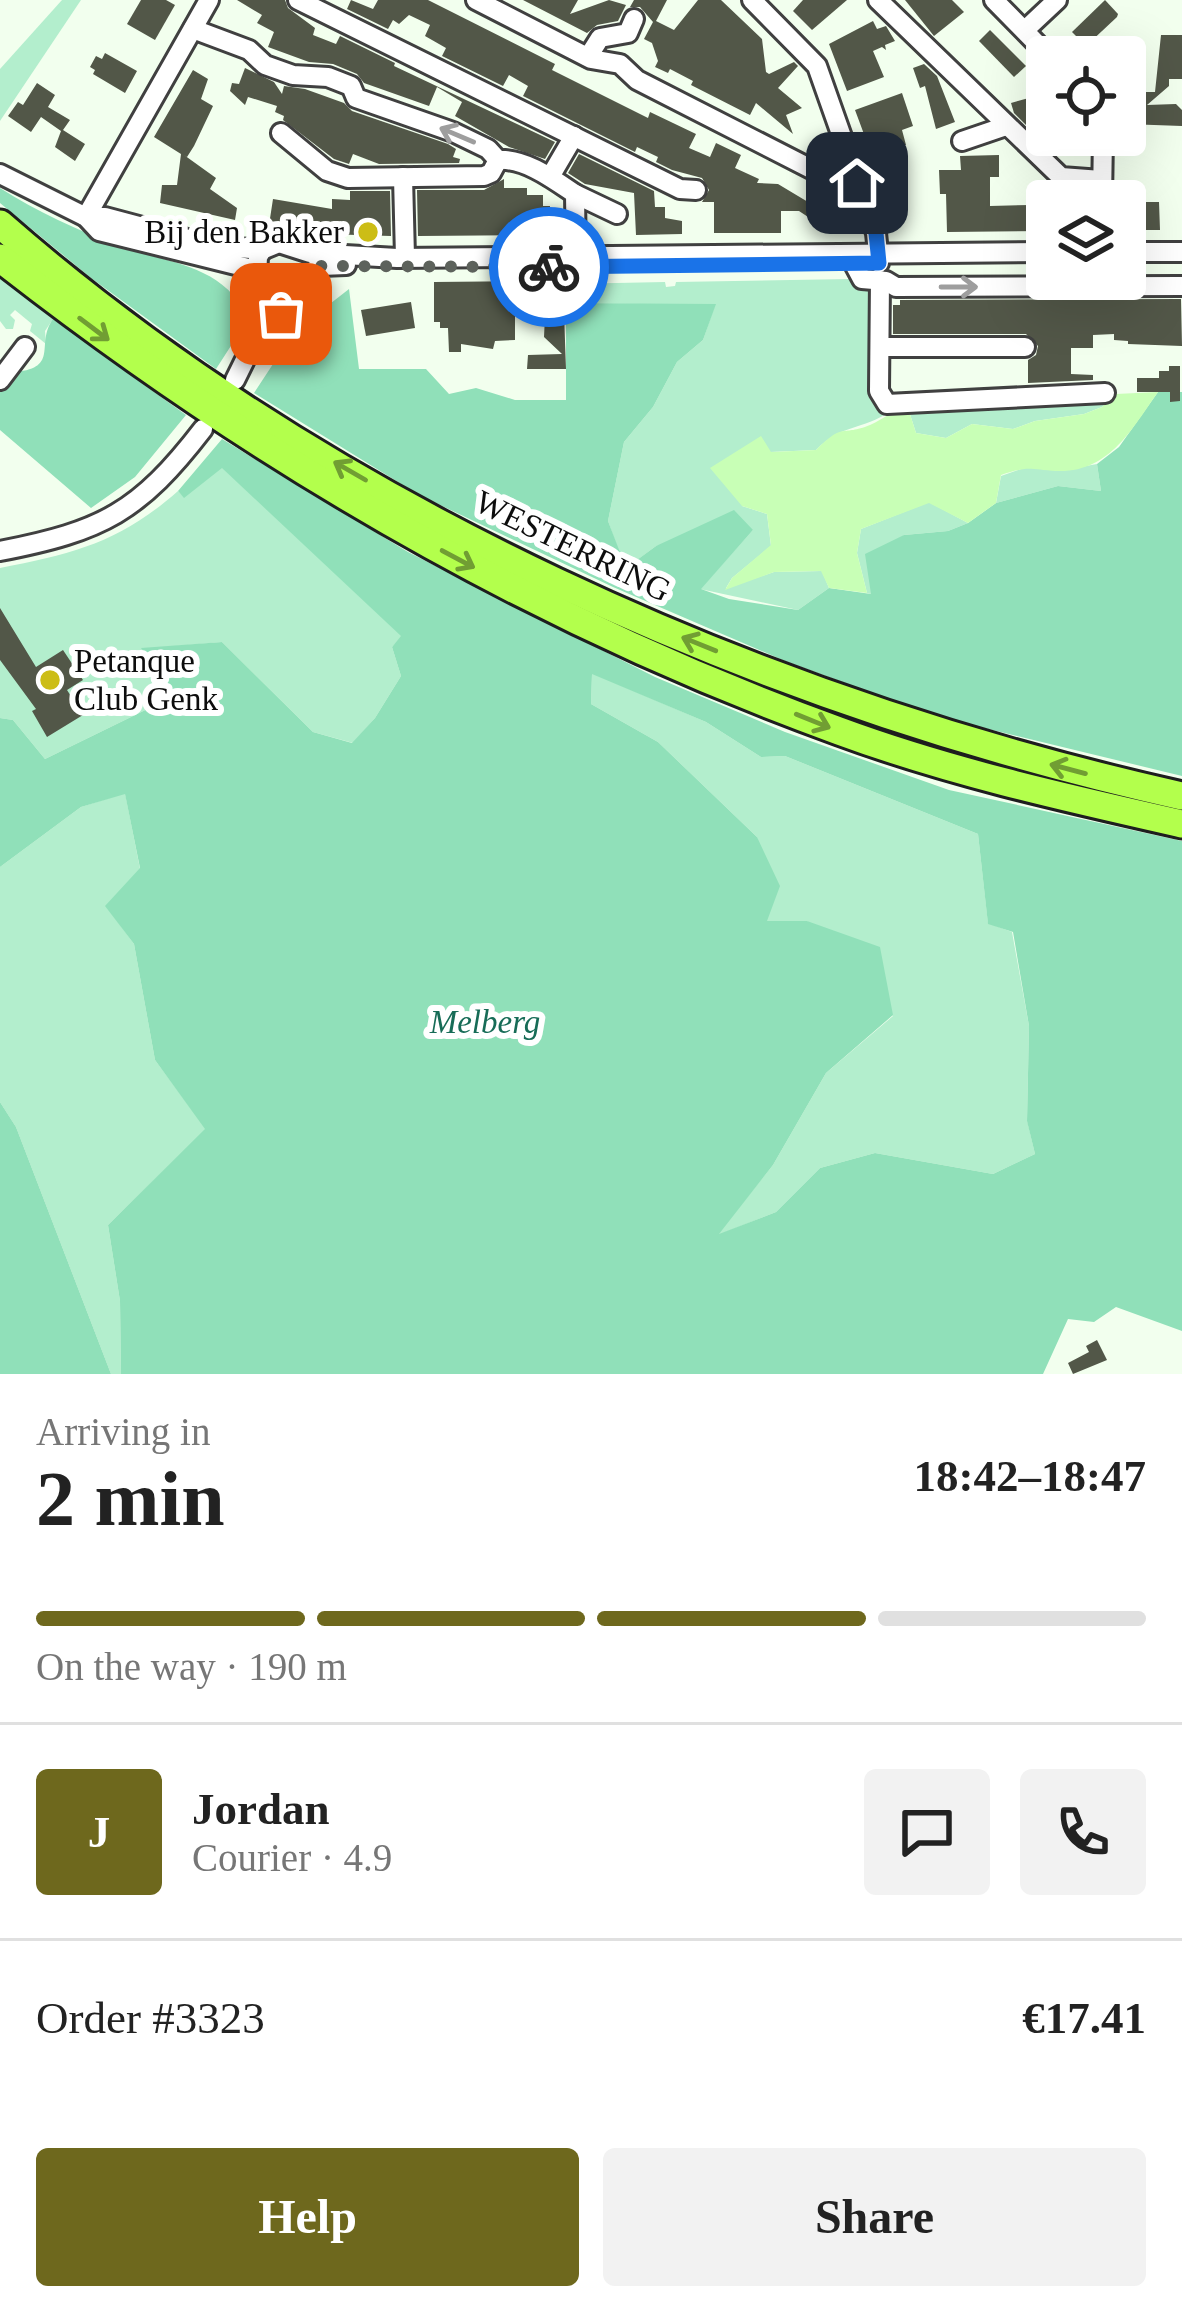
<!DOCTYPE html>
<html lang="en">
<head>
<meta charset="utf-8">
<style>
	:root { --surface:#fff; --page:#f2f2f2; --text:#222; --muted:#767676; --line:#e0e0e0; --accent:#6e681d }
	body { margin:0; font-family:Georgia,serif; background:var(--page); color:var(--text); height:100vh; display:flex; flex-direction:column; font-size:45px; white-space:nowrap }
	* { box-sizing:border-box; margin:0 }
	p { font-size:39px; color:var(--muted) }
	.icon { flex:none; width:66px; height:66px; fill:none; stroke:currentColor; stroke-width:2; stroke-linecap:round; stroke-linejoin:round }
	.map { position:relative; height:1374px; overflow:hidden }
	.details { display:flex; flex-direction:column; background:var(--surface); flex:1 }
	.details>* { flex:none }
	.fabs { position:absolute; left:1026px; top:36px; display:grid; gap:24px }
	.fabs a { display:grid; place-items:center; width:120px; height:120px; border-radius:12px; background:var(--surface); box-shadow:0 12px 48px #0002; font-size:60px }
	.pin { position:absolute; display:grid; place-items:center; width:102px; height:102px; color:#fff; margin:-51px; border-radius:24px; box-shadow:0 6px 18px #0006 }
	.courier { position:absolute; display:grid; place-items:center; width:120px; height:120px; margin:-60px; border:9px solid #1a73e8; border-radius:50%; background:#fff; color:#222; box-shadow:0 3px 15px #0007 }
	.head em { font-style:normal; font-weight:700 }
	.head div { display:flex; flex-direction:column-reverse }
	.head { display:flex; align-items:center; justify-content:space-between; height:204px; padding:0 36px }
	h1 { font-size:78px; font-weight:700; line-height:90px }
	.bar { display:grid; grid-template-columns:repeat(4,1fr); gap:18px 12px; align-content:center; height:144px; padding:0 36px }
	.bar i { height:15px; border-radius:9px; background:var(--line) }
	.bar .on { background:var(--accent) }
	.bar p { grid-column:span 4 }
	.line { display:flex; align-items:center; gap:30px; padding:0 36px; border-top:3px solid var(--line) }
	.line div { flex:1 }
	.round { display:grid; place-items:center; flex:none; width:126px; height:126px; border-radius:12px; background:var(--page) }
	.primary-button { display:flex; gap:24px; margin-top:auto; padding:24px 36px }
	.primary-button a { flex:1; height:138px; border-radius:12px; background:var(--accent); color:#fff; font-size:48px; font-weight:700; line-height:138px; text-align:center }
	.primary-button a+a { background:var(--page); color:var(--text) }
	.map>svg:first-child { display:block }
	.green { fill:#b3eecd }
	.forest { fill:#90e0b9; fill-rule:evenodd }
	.sand { fill:#c8ffb6 }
	.building { fill:#525748 }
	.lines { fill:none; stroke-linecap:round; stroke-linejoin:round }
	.minor-casing { stroke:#404040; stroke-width:24 }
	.highway-casing { stroke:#1e1e1e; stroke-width:33 }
	.minor { stroke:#fff; stroke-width:18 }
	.highway { stroke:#b3ff4c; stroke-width:27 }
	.oneway { stroke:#9e9e9e }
	.oneway2 { stroke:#719e33 }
	.done { stroke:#5d625c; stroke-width:12; stroke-dasharray:0 21.6 }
	.route { stroke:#1a73e8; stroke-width:15 }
	.poi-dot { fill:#ccbd16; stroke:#fff; stroke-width:4.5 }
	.labels { text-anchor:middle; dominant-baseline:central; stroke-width:12; stroke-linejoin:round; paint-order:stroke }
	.poi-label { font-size:33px; fill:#0d0d0d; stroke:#fff; text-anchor:end }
	.street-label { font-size:33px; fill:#0d0d0d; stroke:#fff }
	.park-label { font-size:33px; font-style:italic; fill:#176c57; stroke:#fff }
</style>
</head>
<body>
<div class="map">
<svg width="1182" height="1374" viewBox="0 0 1182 1374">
	<rect width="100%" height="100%" fill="#f2ffee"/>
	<!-- green -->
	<g class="green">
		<polygon points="62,0 81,0 0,121 0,69"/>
		<polygon points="0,277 53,319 45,331 46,344 30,331 32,324 15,310 10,315 15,320 13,329 6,329 0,321"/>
		<path d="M850,279L864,287H876L875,370L891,411C861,431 843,423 816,450L770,452L742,506L767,514L771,546L732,578L726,588L774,572L822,571L829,588L798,610L700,589L753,530L656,546L625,569L608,521L624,442L653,407L677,362L703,340L715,305L566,303L567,284L665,282L666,287L675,286L676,282Z"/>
		<polygon points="1116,394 1102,407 1084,414 1035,421 1013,429 972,424 946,438 916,433 908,408 1099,401"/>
		<polygon points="1097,464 1101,491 1058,486 996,503 1001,476 1032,465 1058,471"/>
		<path d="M222,467L402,636L392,647L401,676L375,718L353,743L313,732L222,642L142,649L174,696L45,759L13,720L0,718V568C76,553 120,542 178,491L184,497Z"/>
		<polygon points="929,502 968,523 948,531 904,535 871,594 867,593 857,553 861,529"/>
		<polygon points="539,583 1182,803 1182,814 1066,790 821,715 610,627"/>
		<polygon points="592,673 706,722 761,757 785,756 978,834 988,923 1012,932 1029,1026 1027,1120 1035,1154 993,1174 875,1153 820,1168 776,1212 716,1236 773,1165 826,1073 893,1016 807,921 766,921 757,837 658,742 591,704"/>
		<polygon points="125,793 140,869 106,906 134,944 155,1060 206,1129 108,1225 120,1301 121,1374 111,1374 16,1127 0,1102 0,867 81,807"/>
	</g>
	<!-- forest -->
	<g class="forest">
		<path d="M0,188C36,211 79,231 119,246C167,263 222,264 247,316L245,324L216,369L91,278L0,203Z"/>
		<polygon points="349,289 359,369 426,369 449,394 476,388 515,400 566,400 566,303 716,304 703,340 677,362 653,407 624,442 608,521 626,568 656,546 734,510 753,530 701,589 729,599 798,610 829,588 871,594 865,554 904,535 948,531 968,523 996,503 1058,486 1101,491 1097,464 1119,447 1158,392 1182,392 1182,776 935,716 785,661 613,587 419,495 254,393 294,332"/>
		<path d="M53,319L186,415L135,477L91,508L0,430V392L16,372C60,367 35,344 53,319Z"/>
		<path d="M222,439L408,552L655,677L785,732L949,790L1182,841V1331L1116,1307L1094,1322L1068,1319L1043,1374H121L120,1301L108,1225L205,1129L155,1060L134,944L105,906L140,868L125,794L81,807L0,867V718L13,720L45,759L174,696L141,648L222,642L313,732L352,743L375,718L401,676L392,647L401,636L222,468L184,498L178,491ZM592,674L706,722L761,757L785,756L978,834L988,924L1013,932L1029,1026L1027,1121L1035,1154L993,1174L875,1153L820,1168L776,1212L719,1234L773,1165L826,1073L893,1015L880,947L807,921H767L780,886L757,837L658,742L591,704Z"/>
		<polygon points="0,1102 16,1127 111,1374 0,1374"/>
	</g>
	<!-- sand -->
	<path class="sand" d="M1158,392C1132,429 1109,473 1057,471C1029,470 1031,465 1001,475L996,503L968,523L929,503L861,529L857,553L867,593L829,588L821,571L774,572L725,590L732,578L771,545L767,514L742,506L710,468L761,436L771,452L816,450C845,421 841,437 870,425C885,418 892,411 908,408L916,433L946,438L972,424L1013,429L1035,421L1084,414L1102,407L1116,394Z"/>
	<!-- building -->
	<g class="building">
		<polygon points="141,0 166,0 175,5 155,40 127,24"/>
		<polygon points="237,0 285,0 288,8 315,28 313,35 336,44 340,36 395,63 394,66 555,142 545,159 509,147 455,116 462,102 437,87 429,106 364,83 357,74 333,64 309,62 268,47 274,32 257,23 262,15"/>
		<polygon points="351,0 373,9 378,0 428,0 555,64 552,70 648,118 650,112 696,134 689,148 710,157 716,143 741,155 735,168 759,179 757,183 778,184 813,205 822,192 846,211 831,232 799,211 781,211 781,233 714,233 714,202 702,202 709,190 702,178 672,170 656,162 658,157 637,147 635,152 523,96 528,86 509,75 503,86 442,56 446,48 425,36 430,25 409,15 399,24 393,20 388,29 347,9"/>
		<polygon points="523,0 578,0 570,14 609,0 626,5 618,21 597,25 587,33"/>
		<polygon points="634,0 667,0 656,21 674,30 698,0 721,0 762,39 766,72 769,74 794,62 798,66 778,88 802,108 786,115 793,134 756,103 750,115 691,85 693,81 670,69 668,73 655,67 658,61 652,43 644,39 653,22 640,7 630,7"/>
		<polygon points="803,0 847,0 812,30 793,11"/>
		<polygon points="905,0 952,0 964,12 934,36"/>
		<polygon points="1105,0 1118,14 1117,17 1086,46 1072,32"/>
		<polygon points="873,21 877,29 886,26 895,41 885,45 886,50 882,47 873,51 884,77 847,91 829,44"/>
		<polygon points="990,30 1026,66 1014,77 979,41"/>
		<polygon points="1161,35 1182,35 1182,79 1169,79 1169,86 1147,105 1176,104 1182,110 1182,126 1126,124 1126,92 1155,92"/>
		<polygon points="105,53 137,71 125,93 93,74 95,70 90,67 96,56 102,59"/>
		<polygon points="924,64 937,76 955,122 936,129 925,86 920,88 913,68"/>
		<polygon points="245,68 274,82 282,94 284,86 305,89 344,103 352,111 448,144 456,149 453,157 460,159 459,163 379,164 353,154 349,164 334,159 283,120 284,116 275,112 277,106 248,97 245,105 230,91 232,83 239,84"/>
		<polygon points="193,70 208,79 201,99 213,106 194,146 187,157 184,155 216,178 210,189 237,208 235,220 160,203 162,185 177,185 181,154 154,137"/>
		<polygon points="37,83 55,95 48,107 70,120 63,130 85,144 75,161 55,147 61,131 41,117 31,132 8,116 18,102 23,105"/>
		<polygon points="902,93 913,126 902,130 906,145 871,153 855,110"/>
		<polygon points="1047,93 1047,121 1029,128 1014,113 1011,103"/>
		<polygon points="579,154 654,191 655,207 665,207 665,218 682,221 682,234 636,235 634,193 585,184 568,173"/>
		<polygon points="999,155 999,177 990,177 990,206 1031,205 1030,187 1052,187 1060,190 1060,201 1047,201 1047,231 947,232 946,194 940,194 939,170 961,170 960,156"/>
		<polygon points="504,179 504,188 527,188 527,195 543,195 543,206 550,206 548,235 418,236 417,190 484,190"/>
		<polygon points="1126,188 1139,188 1139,202 1159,202 1160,230 1126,230"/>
		<polygon points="350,191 390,191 391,236 324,234 269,225 273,199 332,209 332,199 350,200"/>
		<polygon points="525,281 525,284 557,285 557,313 564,313 566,369 527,369 528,355 562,354 544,337 545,316 515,316 515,340 495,341 493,349 461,344 461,352 449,352 448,328 440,328 440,322 434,322 434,282"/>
		<polygon points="1181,299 1182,346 1128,344 1128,341 1114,340 1114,334 1093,335 1093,348 1071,348 1071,374 1093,375 1093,380 1028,383 1028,360 1036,355 1038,346 1026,334 893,334 893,305 900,305 900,300"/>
		<polygon points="411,302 415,328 366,336 361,310"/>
		<polygon points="1169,366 1180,366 1180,401 1170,402 1170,392 1137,392 1137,378 1159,378 1159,371 1169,371"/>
		<polygon points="0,608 36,667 63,650 83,680 67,690 83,715 47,737 32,711 36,709 0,660"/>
		<polygon points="1097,1340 1107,1360 1073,1374 1068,1363 1089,1352 1086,1346"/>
	</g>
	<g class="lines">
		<!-- minor casing -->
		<g class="minor-casing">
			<g id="minor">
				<polyline points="298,0 680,189 696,190"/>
				<polyline points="476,0 591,59 620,64 637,80 823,175 854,172"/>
				<polyline points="752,0 817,66 876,233 879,263"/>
				<polyline points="878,0 1061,177 1101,180"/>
				<polyline points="994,0 1050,57"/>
				<path d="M193,29L249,50L265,65L293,75L328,77L351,86L356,98L453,132L488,149L498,160C525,158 553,179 575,194L576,267"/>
				<polyline points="1025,30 1057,0"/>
				<polyline points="588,57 600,38 628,33 634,19"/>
				<polyline points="281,133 327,171 348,178 484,176 491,173 498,160"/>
				<polyline points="962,141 1006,126"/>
				<polyline points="0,174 86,217 99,231 256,270"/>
				<polyline points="403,177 405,257"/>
				<polyline points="550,177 574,136"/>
				<polyline points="575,194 617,214"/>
				<polyline points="1102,201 1103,135"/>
				<polyline points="86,217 105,217 214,246 262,250 279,243 310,253 397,258 1047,252"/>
				<polyline points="86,217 209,0"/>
				<polyline points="262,250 258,257 257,276 268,289 280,291 321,266 346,265"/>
				<polyline points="1125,252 1182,252"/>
				<polyline points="854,264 862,279 886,281 896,287 1182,286"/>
				<polyline points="880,280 879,391 887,404 1105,393"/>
				<polyline points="267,335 281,313 289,289"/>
				<polyline points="880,347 1025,347"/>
				<polyline points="0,380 25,347"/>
				<polyline points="235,380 268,313 268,289"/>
				<path d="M0,551C103,531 139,512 203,429"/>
			</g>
		</g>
		<!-- highway casing -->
		<g class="highway-casing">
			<g id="highway">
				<path d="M0,224C326,509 762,702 1182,796"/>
				<path d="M0,258C254,457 535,621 839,731C950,772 1067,798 1182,824"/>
			</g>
		</g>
		<!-- minor -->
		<use href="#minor" class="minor"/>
		<!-- highway -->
		<use href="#highway" class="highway"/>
	</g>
	<!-- one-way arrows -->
	<defs><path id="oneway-shaft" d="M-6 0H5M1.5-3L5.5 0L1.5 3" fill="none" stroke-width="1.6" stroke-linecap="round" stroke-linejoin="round" transform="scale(3)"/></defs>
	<g class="oneway">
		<use href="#oneway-shaft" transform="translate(457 135) rotate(-157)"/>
		<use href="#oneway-shaft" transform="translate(959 287)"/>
	</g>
	<g class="oneway2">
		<use href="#oneway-shaft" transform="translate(94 329) rotate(37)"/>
		<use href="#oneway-shaft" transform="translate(350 471) rotate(-150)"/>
		<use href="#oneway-shaft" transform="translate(458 559) rotate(28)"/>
		<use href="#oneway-shaft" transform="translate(699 644) rotate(-158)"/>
		<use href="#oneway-shaft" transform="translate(813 721) rotate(22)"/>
		<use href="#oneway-shaft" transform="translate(1068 769) rotate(-165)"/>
	</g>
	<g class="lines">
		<!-- done -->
		<path class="done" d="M281,314C291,289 296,279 321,266L549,267"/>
		<!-- route -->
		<polyline class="route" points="549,267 879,263 876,233 857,183"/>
	</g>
	<!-- markers -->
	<g class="poi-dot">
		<circle cx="368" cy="232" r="12"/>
		<circle cx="50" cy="680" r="12"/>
	</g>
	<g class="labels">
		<!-- poi labels -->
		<g class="poi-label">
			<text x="344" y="232">Bij den Bakker</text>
			<text x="74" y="661" text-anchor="start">Petanque<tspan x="74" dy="38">Club Genk</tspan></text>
		</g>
		<!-- street labels -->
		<g class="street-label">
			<text transform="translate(573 546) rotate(26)">WESTERRING</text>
		</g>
		<!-- park labels -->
		<g class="park-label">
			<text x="485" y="1022">Melberg</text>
		</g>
	</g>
</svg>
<div class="fabs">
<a><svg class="icon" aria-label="locate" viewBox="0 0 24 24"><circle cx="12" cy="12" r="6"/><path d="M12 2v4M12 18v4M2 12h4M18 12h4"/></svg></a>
<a><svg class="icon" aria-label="layers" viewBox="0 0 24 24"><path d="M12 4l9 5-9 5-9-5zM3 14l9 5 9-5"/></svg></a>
</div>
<div class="pin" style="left:281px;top:314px;background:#ea580c"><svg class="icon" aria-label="bag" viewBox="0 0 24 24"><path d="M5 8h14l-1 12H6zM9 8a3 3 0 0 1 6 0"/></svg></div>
<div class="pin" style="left:857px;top:183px;background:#1f2937"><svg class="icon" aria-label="home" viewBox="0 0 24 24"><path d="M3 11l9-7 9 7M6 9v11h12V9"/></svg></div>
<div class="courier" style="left:549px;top:267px"><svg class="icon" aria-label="bike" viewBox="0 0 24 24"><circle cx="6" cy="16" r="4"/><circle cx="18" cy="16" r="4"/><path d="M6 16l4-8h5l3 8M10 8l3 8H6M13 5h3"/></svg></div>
</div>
<section class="details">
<div class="head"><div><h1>2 min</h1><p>Arriving in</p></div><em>18:42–18:47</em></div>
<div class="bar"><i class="on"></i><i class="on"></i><i class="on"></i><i></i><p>On the way · 190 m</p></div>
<div class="line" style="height:216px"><b class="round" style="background:var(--accent);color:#fff">J</b><div><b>Jordan</b><p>Courier · 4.9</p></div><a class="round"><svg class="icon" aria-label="chat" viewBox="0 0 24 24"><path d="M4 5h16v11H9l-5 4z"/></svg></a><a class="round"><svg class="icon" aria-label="phone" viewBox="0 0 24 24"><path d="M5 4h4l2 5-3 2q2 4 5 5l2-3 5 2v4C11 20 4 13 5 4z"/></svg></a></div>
<div class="line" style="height:156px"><div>Order #3323</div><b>€17.41</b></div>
<div class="primary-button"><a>Help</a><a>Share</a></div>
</section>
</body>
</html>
